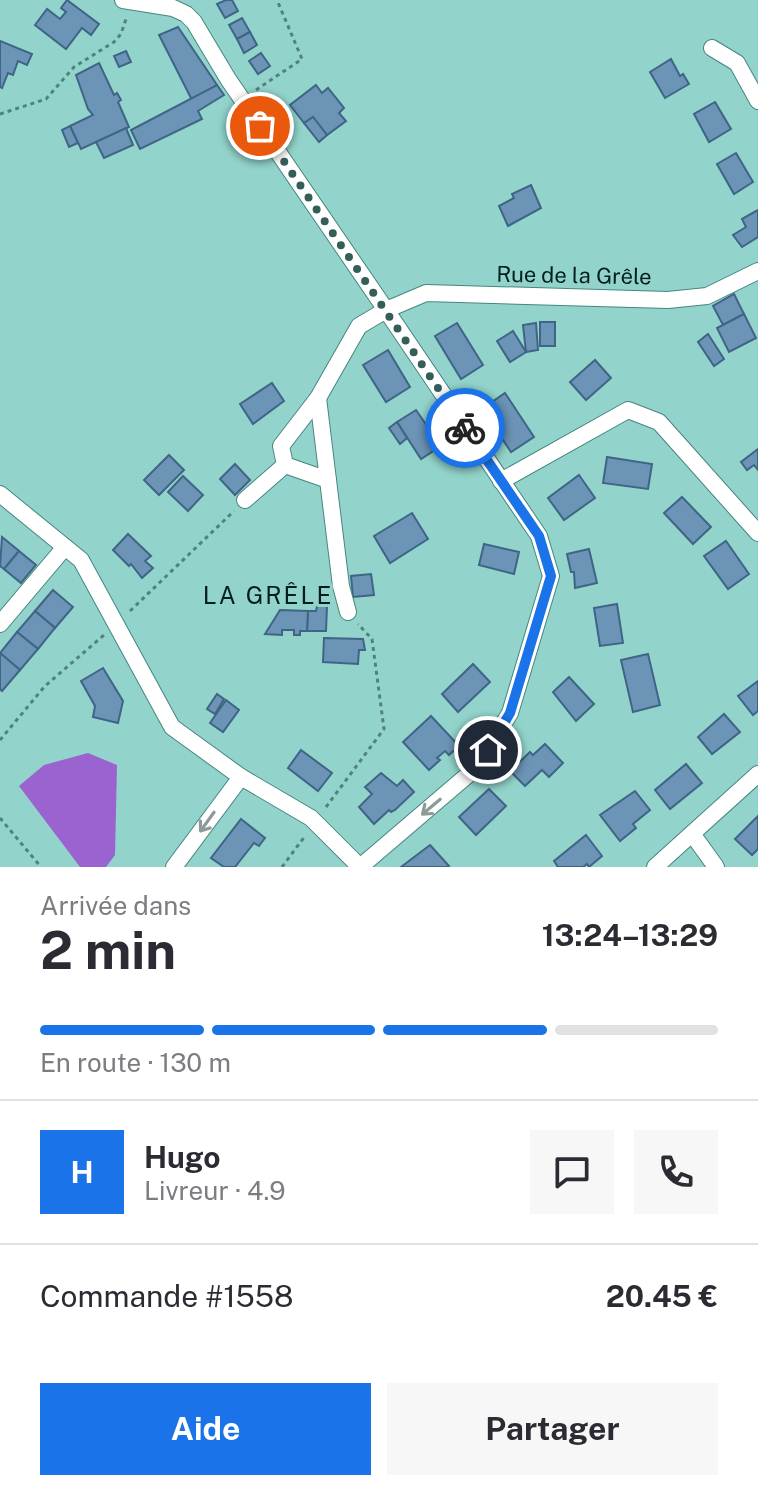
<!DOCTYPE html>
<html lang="fr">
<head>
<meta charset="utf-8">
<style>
	:root { --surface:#fff; --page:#f7f7f7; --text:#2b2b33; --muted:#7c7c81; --line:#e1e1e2; --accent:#1a73e8 }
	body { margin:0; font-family:"Public Sans",sans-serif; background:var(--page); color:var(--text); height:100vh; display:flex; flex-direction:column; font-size:30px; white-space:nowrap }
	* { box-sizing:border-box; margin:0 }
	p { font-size:26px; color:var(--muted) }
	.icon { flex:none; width:44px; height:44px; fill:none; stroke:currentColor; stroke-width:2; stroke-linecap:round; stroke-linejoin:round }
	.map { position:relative; height:867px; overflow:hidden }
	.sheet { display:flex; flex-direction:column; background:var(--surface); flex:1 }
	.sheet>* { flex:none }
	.pin { position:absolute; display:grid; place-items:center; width:68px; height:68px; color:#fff; margin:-34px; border:4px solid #fff; border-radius:50%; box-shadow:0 2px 8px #0007 }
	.courier { position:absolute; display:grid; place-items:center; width:80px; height:80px; margin:-40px; border:6px solid #1a73e8; border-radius:50%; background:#fff; color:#222; box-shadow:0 2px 10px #0007 }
	.head em { font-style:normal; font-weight:700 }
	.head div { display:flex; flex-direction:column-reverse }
	.head { display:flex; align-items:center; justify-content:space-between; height:136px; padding:0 40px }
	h1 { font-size:52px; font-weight:700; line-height:60px }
	.bar { display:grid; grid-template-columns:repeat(4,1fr); gap:12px 8px; align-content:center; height:96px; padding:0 40px }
	.bar i { height:10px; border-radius:6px; background:var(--line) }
	.bar .active { background:var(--accent) }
	.bar p { grid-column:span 4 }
	.line { display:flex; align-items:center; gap:20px; padding:0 40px; border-top:2px solid var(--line) }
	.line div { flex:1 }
	.round { display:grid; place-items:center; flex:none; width:84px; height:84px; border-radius:0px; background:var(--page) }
	.button { display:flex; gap:16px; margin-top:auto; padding:16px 40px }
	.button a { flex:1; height:92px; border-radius:0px; background:var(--accent); color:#fff; font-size:32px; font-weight:700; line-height:92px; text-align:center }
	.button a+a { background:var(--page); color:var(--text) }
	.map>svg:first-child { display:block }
	.water { fill:#9a63d0 }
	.building { fill:#6c94b6; stroke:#3f6586; stroke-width:2 }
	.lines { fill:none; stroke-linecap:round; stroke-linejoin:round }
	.street-casing { stroke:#45867e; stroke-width:18 }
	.path { stroke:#51827c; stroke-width:3; stroke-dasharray:4 4; stroke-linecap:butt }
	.street { stroke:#fff; stroke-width:16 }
	.oneway { stroke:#8e9a99 }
	.done { stroke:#355e59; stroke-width:8; stroke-dasharray:0 14.4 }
	.route { stroke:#1a73e8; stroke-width:10 }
	.labels { text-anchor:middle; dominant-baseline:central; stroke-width:6; stroke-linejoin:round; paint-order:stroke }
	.street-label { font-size:22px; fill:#031f1c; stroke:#92d4cb }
	.neighbourhood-label { font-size:24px; letter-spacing:2px; fill:#031f1c; stroke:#92d4cb }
</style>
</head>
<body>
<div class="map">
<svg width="758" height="867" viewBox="0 0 758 867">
	<rect width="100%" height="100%" fill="#92d4cb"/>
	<!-- water -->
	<polygon class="water" points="88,753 117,765 115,855 106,867 80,867 19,786 44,765"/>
	<!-- building -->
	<g class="building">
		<polygon points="67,0 99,24 91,35 82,28 66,49 35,25 47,9 60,19 66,12 61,8"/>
		<polygon points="226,0 232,0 238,11 225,18 217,4"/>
		<polygon points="242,18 250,32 237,39 229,25"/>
		<polygon points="178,27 217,85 192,100 159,35"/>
		<polygon points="250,32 257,45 244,53 237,39"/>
		<polygon points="0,41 32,54 27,65 18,61 13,75 8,73 2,88 0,87"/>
		<polygon points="126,51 131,62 119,67 114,56"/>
		<polygon points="261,53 270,66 258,74 249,61"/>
		<polygon points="671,59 680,76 683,74 689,84 665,98 650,72"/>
		<polygon points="99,63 114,95 117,93 121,100 118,102 129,127 81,149 70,126 93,115 88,109 76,75"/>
		<polygon points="217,85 224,95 198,111 202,119 140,149 131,130"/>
		<polygon points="316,85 322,93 328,88 344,108 339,113 346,121 327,135 313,117 304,123 290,105"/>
		<polygon points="715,102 731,129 709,142 694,114"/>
		<polygon points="313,117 327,135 319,142 304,123"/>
		<polygon points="70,126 78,143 69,147 62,130"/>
		<polygon points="126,128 133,145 104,158 96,142"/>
		<polygon points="736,153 753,182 734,194 717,164"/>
		<polygon points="531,185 541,208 508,226 499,206 514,198 512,194"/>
		<polygon points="758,210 758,237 742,247 733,235 746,227 742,219"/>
		<polygon points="734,294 744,314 723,325 713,306"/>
		<polygon points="744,314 756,338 729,352 717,328"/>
		<rect x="540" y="322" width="15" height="24"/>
		<polygon points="457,323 483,365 461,379 435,336"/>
		<polygon points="536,323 538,350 526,352 523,325"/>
		<polygon points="513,331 526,352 510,362 497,341"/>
		<polygon points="708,334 724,359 714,366 698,342"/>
		<polygon points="388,350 410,387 386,402 363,365"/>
		<polygon points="595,360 611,378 586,400 570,382"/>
		<polygon points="272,383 284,401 253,424 240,404"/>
		<polygon points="505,393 534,437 511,452 482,409"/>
		<polygon points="416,410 441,446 421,459 397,422"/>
		<polygon points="397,422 407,438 400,444 389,428"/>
		<polygon points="758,449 758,470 754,465 747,470 741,462"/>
		<polygon points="169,455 184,470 159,495 144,480"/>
		<polygon points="607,457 652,464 648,489 603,483"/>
		<polygon points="235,464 250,480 235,495 220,479"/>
		<polygon points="579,475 595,498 564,520 548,498"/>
		<polygon points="183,476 203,495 188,511 168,492"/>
		<polygon points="682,497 711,527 693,544 664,513"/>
		<polygon points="412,513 428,539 390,563 374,536"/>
		<polygon points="128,534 151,556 145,561 153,568 142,578 131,564 129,566 113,550"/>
		<polygon points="2,537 19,551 4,569 0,566"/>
		<polygon points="726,541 749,574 728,589 704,556"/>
		<polygon points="484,544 519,552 514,574 479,565"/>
		<polygon points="589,549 597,583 575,588 574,572 571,572 567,554"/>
		<polygon points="19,551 36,565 21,583 4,569"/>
		<polygon points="371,574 374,595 353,597 351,576"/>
		<polygon points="53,590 73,607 55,628 35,611"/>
		<polygon points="617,604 623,643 600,646 594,608"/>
		<polygon points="317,606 327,606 326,631 307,631 308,611 316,611"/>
		<polygon points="280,610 308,611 307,631 300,631 300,635 294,635 294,630 282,630 282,635 265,634"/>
		<polygon points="35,611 55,628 38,649 17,632"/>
		<polygon points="17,632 38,649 20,670 0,653"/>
		<polygon points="324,638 363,639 365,650 359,650 358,664 323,662"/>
		<polygon points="0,653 20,670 2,691 0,689"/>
		<polygon points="648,654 660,705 633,712 621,660"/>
		<polygon points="473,664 490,682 458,712 442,694"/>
		<polygon points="103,668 123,701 118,723 93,717 95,706 81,681"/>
		<polygon points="569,677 594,704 576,721 553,692"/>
		<polygon points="758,681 758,711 753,715 738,696"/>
		<polygon points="217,694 224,699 215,714 207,709"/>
		<polygon points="226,700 239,710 223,732 210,723"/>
		<polygon points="724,714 740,732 712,754 698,737"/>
		<polygon points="431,716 459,746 449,755 445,751 437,758 440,760 429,770 403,742"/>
		<polygon points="545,744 563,763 549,777 542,770 525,786 510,771 530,752 533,755"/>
		<polygon points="301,750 332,773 318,791 288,768"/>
		<polygon points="686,764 702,783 670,809 655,790"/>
		<polygon points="381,773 397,786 403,780 414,792 395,810 391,812 389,810 374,824 359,807 372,794 365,787"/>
		<polygon points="489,789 506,806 476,835 459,817"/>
		<polygon points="635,791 650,810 633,824 636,828 620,841 600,815"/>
		<polygon points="758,816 758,849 752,855 735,839"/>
		<polygon points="241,819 265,838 259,846 254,843 235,867 224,867 211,858"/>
		<polygon points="586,835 602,856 589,867 587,864 583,867 558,867 554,861"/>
		<polygon points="430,845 449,866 447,867 401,867"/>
	</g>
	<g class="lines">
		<!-- street casing -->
		<g class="street-casing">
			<g id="street">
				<polyline points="123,0 173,8 186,14 194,22 228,79 386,310 426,293 668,300 707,296 758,271"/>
				<polyline points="712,48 737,63 758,101"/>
				<polyline points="285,465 328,480 318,398"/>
				<polyline points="328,480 341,586 348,612"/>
				<polyline points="501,481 628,410 659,422 758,533"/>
				<polyline points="0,494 81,560 172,727 241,777 311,818 360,867"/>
				<polyline points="245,500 285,465 281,446 318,398 359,326 386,310 539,536 551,576 510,713 476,768 360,867"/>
				<polyline points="0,624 65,547"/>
				<polyline points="693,835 716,867"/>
				<polyline points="174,867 241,777"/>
				<polyline points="655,867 758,774"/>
			</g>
		</g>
		<!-- path -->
		<g class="path">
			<polyline points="256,90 302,59 277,0"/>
			<polyline points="0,114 46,99 74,67 114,42 121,34 127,16"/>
			<polyline points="130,611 234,511"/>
			<polyline points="0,740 45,686 104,635"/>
			<polyline points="326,807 384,729 372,639 358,624"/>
			<polyline points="0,818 41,867"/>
			<polyline points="282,867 305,836"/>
		</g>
		<!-- street -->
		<use href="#street" class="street"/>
	</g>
	<!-- one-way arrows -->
	<defs><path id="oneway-shaft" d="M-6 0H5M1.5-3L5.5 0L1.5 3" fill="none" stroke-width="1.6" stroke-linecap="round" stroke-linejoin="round" transform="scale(2)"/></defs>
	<g class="oneway">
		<use href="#oneway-shaft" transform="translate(431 807) rotate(140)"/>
		<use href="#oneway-shaft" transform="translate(207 822) rotate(126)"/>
	</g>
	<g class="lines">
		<!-- done -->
		<polyline class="done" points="260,126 465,428"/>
		<!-- route -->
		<polyline class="route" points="465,428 539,536 551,576 510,713 488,750"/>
	</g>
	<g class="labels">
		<!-- street labels -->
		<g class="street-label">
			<text transform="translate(574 275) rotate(1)">Rue de la Grêle</text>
		</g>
		<!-- neighbourhood labels -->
		<g class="neighbourhood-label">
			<text x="268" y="595">LA GRÊLE</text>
		</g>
	</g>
</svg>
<div class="pin" style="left:260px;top:126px;background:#ea580c"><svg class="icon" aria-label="bag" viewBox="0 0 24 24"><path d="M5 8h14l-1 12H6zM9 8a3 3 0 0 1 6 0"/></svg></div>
<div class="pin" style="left:488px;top:750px;background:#1f2937"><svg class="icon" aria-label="home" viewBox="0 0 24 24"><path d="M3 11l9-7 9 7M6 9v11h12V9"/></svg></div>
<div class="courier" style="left:465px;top:428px"><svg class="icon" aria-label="bike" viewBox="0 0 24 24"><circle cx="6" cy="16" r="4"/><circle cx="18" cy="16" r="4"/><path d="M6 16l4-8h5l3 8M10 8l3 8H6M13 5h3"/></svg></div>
</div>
<section class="sheet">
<div class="head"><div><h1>2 min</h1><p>Arrivée dans</p></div><em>13:24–13:29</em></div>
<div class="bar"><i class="active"></i><i class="active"></i><i class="active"></i><i></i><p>En route · 130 m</p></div>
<div class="line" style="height:144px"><b class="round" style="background:var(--accent);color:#fff">H</b><div><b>Hugo</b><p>Livreur · 4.9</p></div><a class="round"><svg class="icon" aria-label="chat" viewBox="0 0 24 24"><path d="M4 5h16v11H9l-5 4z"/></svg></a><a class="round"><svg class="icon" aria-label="phone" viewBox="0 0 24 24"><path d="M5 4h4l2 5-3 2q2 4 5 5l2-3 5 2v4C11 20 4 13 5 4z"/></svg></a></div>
<div class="line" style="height:104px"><div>Commande #1558</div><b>20.45 €</b></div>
<div class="button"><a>Aide</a><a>Partager</a></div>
</section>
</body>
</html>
